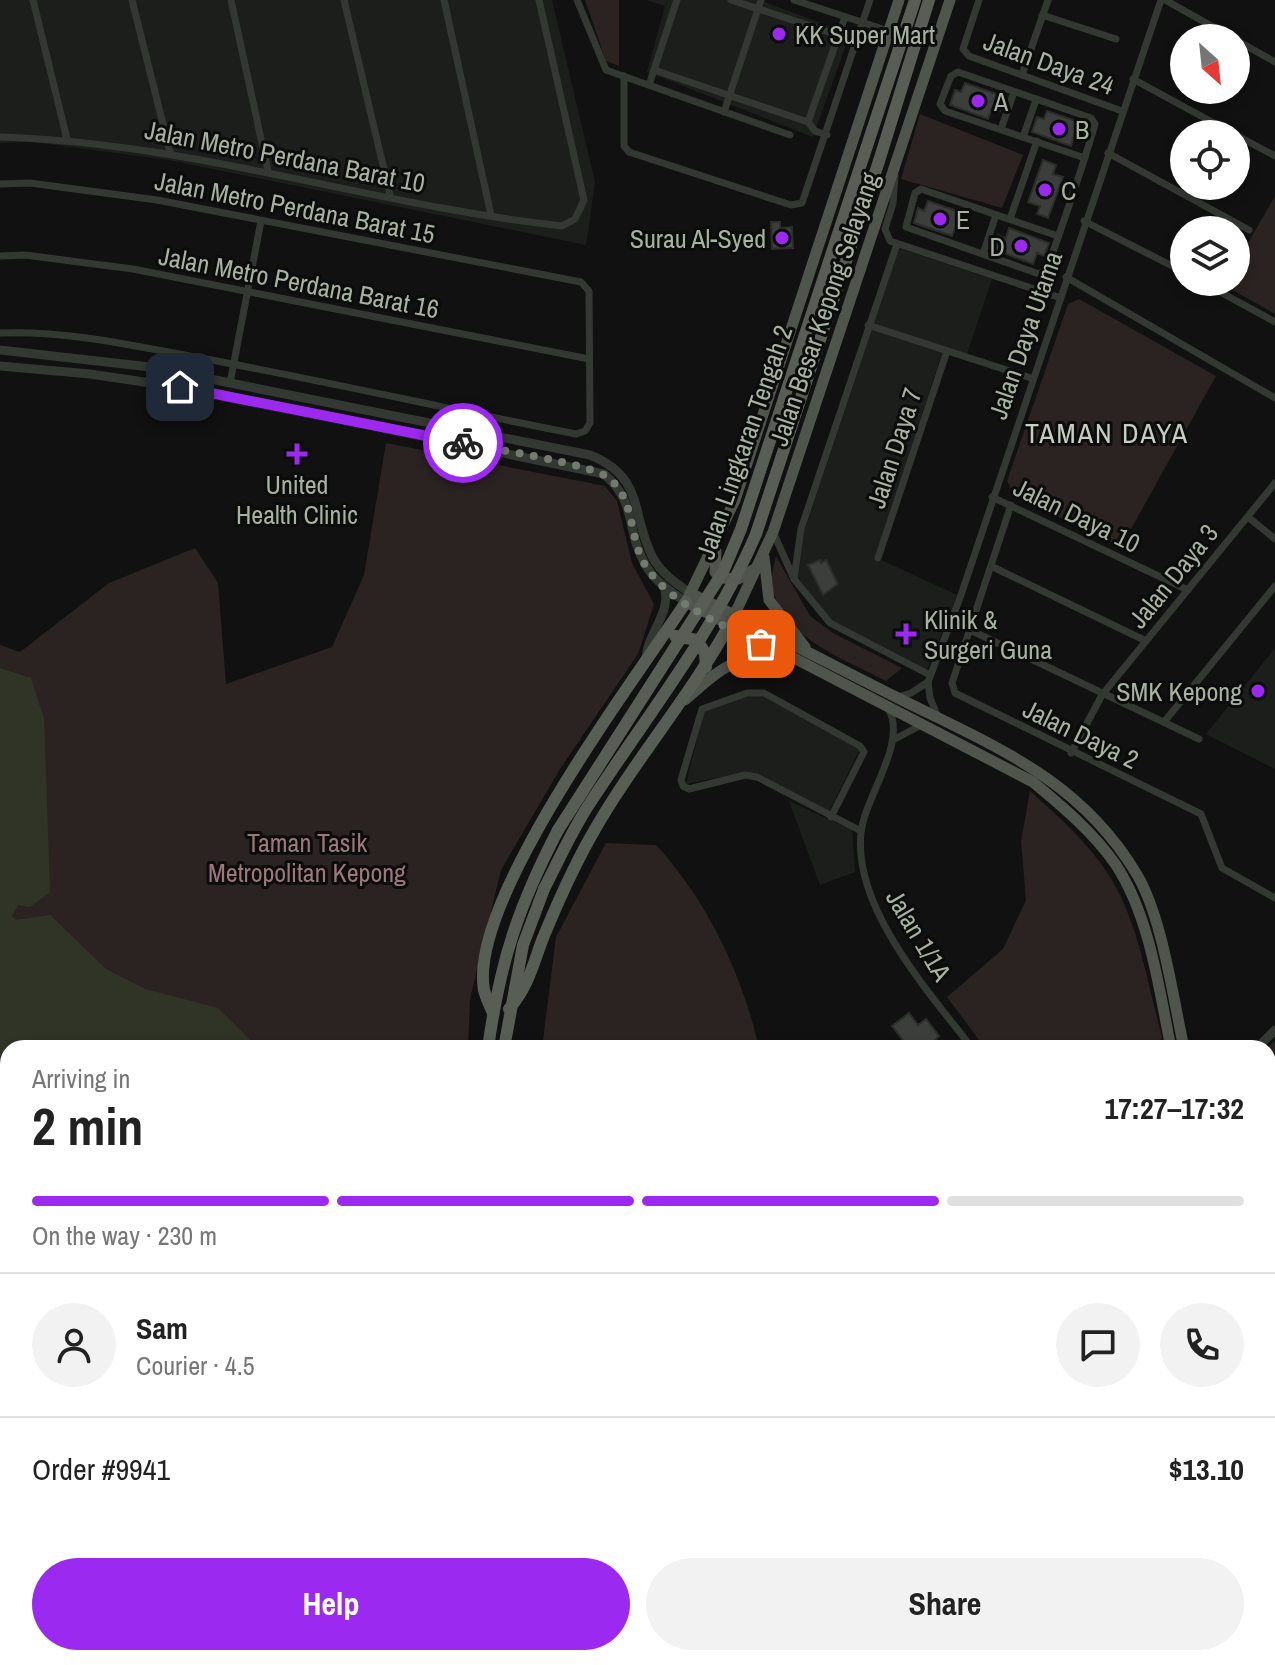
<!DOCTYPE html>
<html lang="en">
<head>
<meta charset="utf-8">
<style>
	:root { --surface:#fff; --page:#f2f2f2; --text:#222; --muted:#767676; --line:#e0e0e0; --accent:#9c29f0 }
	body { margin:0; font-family:"Archivo Narrow",sans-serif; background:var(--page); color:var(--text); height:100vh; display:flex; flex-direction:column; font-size:30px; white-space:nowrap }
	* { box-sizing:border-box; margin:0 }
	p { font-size:26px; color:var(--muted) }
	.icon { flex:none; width:44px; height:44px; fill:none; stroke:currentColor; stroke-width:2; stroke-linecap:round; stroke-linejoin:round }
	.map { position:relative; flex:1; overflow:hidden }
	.details { position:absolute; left:0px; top:1040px; width:1276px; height:626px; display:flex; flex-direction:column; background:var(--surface); border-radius:24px 24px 0 0; box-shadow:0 4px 12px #0003 }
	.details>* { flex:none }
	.needle { width:52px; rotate:153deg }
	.controls { position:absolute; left:1170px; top:24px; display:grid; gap:16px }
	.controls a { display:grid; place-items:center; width:80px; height:80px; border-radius:50%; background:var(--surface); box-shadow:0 4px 12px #0003; font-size:40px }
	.pin { position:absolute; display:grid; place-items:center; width:68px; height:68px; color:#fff; margin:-34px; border-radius:16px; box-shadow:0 4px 12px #0006 }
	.courier { position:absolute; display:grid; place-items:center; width:80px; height:80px; margin:-40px; border:6px solid #9c29f0; border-radius:50%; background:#fff; color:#222; box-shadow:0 2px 10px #0007 }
	.headline em { font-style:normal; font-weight:800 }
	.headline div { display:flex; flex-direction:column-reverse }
	.headline { display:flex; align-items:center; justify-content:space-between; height:136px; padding:0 32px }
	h1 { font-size:52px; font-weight:800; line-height:60px }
	.bar { display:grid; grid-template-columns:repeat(4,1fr); gap:12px 8px; align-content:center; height:96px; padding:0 32px }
	.bar i { height:10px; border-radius:6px; background:var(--line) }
	.bar .active { background:var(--accent) }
	.bar p { grid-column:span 4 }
	.line { display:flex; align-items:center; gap:20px; padding:0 32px; border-top:2px solid var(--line) }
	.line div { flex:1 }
	.round { display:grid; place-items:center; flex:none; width:84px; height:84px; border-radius:42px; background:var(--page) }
	.primary-button { display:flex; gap:16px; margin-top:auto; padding:16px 32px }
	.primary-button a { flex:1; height:92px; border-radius:48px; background:var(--accent); color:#fff; font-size:32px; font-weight:800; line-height:92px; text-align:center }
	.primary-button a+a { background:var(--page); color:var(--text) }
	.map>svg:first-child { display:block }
	.built { fill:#1c1e1c }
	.green { fill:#2b2322 }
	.water { fill:#303427 }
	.building { fill:#3b3e3a; stroke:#2a2d2a; stroke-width:2 }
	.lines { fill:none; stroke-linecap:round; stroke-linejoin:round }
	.minor { stroke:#343833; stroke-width:7 }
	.tertiary { stroke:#343833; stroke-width:9 }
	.primary { stroke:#4f554d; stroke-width:11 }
	.trunk { stroke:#585e55; stroke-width:12 }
	.trunk-bridge { stroke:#585e55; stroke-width:12 }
	.done { stroke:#737a6e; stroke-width:8; stroke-dasharray:0 14.4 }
	.route { stroke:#9c29f0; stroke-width:10 }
	.poi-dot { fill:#9c29f0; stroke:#0b0c0b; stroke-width:3 }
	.labels { text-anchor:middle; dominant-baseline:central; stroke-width:6; stroke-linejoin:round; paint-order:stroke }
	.poi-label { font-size:26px; fill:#a8b2a1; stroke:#0b0c0b; text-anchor:start }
	.street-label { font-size:26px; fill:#a8b2a1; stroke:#0b0c0b }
	.park-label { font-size:26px; fill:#9d7879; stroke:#0b0c0b }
	.neighbourhood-label { font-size:28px; letter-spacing:2px; fill:#c6cec2; stroke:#0b0c0b }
</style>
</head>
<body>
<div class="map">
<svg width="1275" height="1665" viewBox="0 0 1275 1665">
	<rect width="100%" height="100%" fill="#101110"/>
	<!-- built -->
	<g class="built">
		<polygon points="0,0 552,0 595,182 586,245 169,160 33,142 0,143"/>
		<polygon points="646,0 759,0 850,34 813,137 647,72 665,6"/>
		<polygon points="899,248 992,279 967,354 944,347 875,557 957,595 927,670 832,622 798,578 804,532"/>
		<polygon points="1275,648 1275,769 1206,734"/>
		<polygon points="748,696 764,697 860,749 829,812 756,773 745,772 686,784 704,711"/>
		<polygon points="789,801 852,830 855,872 820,885"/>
	</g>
	<!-- green -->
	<g class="green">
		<polygon points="585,0 619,0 619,66 606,61"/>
		<polygon points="920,114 1023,155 1002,208 901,179"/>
		<polygon points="1275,196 1275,314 1224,285 1236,282 1236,264"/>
		<polygon points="1079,299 1216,376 1121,547 1015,496 1007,481 1068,304"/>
		<polygon points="386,443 605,486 617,501 632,563 654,604 638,654 560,769 501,870 470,999 468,1048 8,1048 8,1658 346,1658 338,1665 0,1665 0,645 20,652 109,583 195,548 218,583 226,684 332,647 364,575"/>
		<path d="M776,556L810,616L833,633L902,668L886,681C845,659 776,636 772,581C771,573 775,563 776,556Z"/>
		<path d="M1030,791C1060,818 1089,843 1110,877C1139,923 1148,986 1162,1037L1157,1048H985L947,997L1003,949L1026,900L1021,841Z"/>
		<path d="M606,843L656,845C707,900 742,974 759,1048H542L556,937Z"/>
		<polygon points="1275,1041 1275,1396 1268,1369 1267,1048"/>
		<polygon points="420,1658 749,1658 733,1665 413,1665"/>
		<polygon points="825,1658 976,1658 977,1665 828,1665"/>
	</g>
	<!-- water -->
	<polygon class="water" points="0,668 31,678 44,719 50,892 30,907 18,905 12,916 16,920 50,915 106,969 145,989 218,1008 258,1048 8,1048 8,1658 263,1658 253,1665 0,1665"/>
	<!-- building -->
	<g class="building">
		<polygon points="965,83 1005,97 1000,111 992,108 988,119 950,105 955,90 961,92"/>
		<polygon points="1047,111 1088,125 1083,139 1074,136 1071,146 1032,132 1037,117 1044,119"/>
		<polygon points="1043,160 1056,165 1053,174 1063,177 1048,218 1037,214 1040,206 1028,202"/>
		<polygon points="928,201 968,215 964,228 956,226 952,236 914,223 918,208 924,211"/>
		<polygon points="771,222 780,222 780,228 792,227 793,248 772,249"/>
		<polygon points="1009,228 1049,243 1044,256 1037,253 1033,264 993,249 998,235 1006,238"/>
		<polygon points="820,560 821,563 826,560 838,584 823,595 808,565"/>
		<polygon points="909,1013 918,1025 926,1019 939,1036 927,1048 909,1048 892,1026"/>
	</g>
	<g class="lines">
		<!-- minor -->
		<g class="minor">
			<polyline points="33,0 67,139"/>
			<polyline points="132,0 170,152"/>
			<polyline points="231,0 268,171"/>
			<polyline points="344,0 390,195"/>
			<polyline points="444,0 491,215"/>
			<polyline points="577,0 606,70 790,135"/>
			<polyline points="731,0 838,35"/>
			<polyline points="794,0 889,31"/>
			<polyline points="979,0 963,49 969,56 1122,111"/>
			<polyline points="1165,0 1233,38"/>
			<polyline points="1042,15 1116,39"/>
			<polyline points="1236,40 1275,62"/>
			<polyline points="654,70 808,122 815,131 827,135"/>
			<polyline points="1022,75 1048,0"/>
			<polyline points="624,76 624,146 629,152 791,205 802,203 870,0"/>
			<polyline points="1133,79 1234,134"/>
			<polyline points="649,85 677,0"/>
			<polyline points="724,112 761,0"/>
			<polyline points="808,122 845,17"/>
			<polyline points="1001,129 1014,92"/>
			<polyline points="1236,135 1275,156"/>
			<path d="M0,137C195,143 371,205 562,226L575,219L584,200L539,0"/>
			<polyline points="1023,137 1036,100"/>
			<polyline points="1108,153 1249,230"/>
			<polyline points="895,176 893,203 885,229 890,241 1058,297"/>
			<path d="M0,184L30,183L157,200L581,282L589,291L590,423L585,431L576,434C453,410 330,382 206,359C139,347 68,330 0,333"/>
			<polyline points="1010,219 1037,141"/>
			<polyline points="1084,221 1184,272"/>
			<path d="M1058,236L921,189L915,193L906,227L1039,274L1047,269C1064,221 1081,173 1095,124L1091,118L958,72L951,76L940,104L945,111L1085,158"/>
			<polyline points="983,254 996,215"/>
			<polyline points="0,256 25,255 133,269 589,359"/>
			<polyline points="1066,277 1275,398"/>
			<polyline points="1202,282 1275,322"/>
			<polyline points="868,325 1031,378"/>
			<polyline points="230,383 261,221"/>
			<polyline points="992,497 1188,590"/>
			<polyline points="1011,505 952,683 955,693 1201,814 1222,868 1275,898"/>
			<polyline points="1248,517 1275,539"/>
			<polyline points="773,532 794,579 830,623 930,675"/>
			<polyline points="878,558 947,351"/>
			<polyline points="993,567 1146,641"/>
			<polyline points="794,579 801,529 897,244"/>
			<polyline points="970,630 1199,739"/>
			<polyline points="898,697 911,693 928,682"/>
			<path d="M889,710C907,744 865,796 861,833C853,908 929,992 972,1048"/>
			<polyline points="938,717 930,698 928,682 961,595 1161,0"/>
			<polyline points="1164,722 1275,586"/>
			<polyline points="895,739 921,725"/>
			<polyline points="1071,753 1102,695 1275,483"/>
			<polyline points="831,817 864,752 860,746 764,693 747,693 702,709 681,780 683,786 689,789 745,775 757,777 861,831"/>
			<polyline points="1020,1665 1032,1658"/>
			<polyline points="1119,1665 1121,1658"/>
			<polyline points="1237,1665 1239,1658"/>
		</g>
		<!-- tertiary -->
		<g class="tertiary">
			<path d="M0,350L150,367L590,455C646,478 630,514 653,558C662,574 676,583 690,593"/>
			<path d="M0,366L90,374L205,391L604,474C638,503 625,529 645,564C654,581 670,591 686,602"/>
			<path d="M646,661C646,633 673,613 664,586"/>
			<polyline points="1257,1048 1275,1030"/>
		</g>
		<!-- primary -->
		<g class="primary">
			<path d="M899,0L735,500L686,602L1033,782C1063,807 1094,833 1116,865C1150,917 1159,989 1171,1048"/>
			<polyline points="716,551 715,572 721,578 738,579 758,567"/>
			<polyline points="764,557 769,600 805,647"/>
			<path d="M690,593C759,627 827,662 896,697C991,745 1078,777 1136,873C1162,915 1173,998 1184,1048"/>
			<polyline points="733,618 773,532 950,0"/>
			<path d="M685,700C719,670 738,650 785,661"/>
			<polyline points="1268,1453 1275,1487"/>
			<polyline points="1268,1516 1275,1566"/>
			<polyline points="1272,1665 1275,1620"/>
		</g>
		<!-- trunk -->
		<g class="trunk">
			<polyline points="864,155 915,0"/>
			<polyline points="879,161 929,0"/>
			<polyline points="675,636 697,640 705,653 706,667"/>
			<path d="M509,1009C529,985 532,967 543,938C557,904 572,870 590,838C631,764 687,701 728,627"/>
			<path d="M493,1013C490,1006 486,998 484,990C468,900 634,681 686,602"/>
			<path d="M488,1048C500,962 518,907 558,830"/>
			<polyline points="504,1048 523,945 544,889"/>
			<polyline points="365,1665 371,1658"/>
			<polyline points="383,1665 388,1658"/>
		</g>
		<!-- trunk-bridge -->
		<g class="trunk-bridge">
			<polyline points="558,830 723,572 741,529 864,155"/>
			<path d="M544,889C559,860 572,830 590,803C648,714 714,632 756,534L879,161"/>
		</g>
	</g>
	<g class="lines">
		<!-- done -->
		<path class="done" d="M463,443C492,449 587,463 607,477C636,498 628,536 645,565C668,603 723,625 761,644"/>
		<!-- route -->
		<polyline class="route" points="180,387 463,443"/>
	</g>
	<!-- markers -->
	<g class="poi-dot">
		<circle cx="779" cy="34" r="8"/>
		<circle cx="978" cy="101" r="8"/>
		<circle cx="1059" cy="129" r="8"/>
		<circle cx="1045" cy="190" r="8"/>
		<circle cx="940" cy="219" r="8"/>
		<circle cx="782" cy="238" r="8"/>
		<circle cx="1021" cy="246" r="8"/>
		<path d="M293 442h8v8h8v8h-8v8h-8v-8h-8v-8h8z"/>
		<path d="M902 622h8v8h8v8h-8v8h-8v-8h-8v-8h8z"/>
		<circle cx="1258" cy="691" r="8"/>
	</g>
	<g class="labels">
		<!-- poi labels -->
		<g class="poi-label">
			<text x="795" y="34">KK Super Mart</text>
			<text x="994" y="101">A</text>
			<text x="1075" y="129">B</text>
			<text x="1061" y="190">C</text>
			<text x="956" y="219">E</text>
			<text x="766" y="238" text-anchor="end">Surau Al-Syed</text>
			<text x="1005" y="246" text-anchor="end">D</text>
			<text x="297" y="484" text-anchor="middle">United<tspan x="297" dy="30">Health Clinic</tspan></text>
			<text x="924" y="619">Klinik &amp;<tspan x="924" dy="30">Surgeri Guna</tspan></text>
			<text x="1242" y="691" text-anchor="end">SMK Kepong</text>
		</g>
		<!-- street labels -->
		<g class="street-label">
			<text transform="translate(1049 63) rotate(20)">Jalan Daya 24</text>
			<text transform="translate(285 156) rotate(11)">Jalan Metro Perdana Barat 10</text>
			<text transform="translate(295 207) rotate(11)">Jalan Metro Perdana Barat 15</text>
			<text transform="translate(299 282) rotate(11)">Jalan Metro Perdana Barat 16</text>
			<text transform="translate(824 309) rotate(-71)">Jalan Besar Kepong Selayang</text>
			<text transform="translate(1025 335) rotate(-71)">Jalan Daya Utama</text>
			<text transform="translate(744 442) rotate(-71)">Jalan Lingkaran Tengah 2</text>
			<text transform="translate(894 448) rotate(-72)">Jalan Daya 7</text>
			<text transform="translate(1077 515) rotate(26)">Jalan Daya 10</text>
			<text transform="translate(1173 576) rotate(-51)">Jalan Daya 3</text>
			<text transform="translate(1081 734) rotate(26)">Jalan Daya 2</text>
			<text transform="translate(919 935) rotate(59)">Jalan 1/1A</text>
		</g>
		<!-- park labels -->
		<g class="park-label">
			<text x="307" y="842">Taman Tasik<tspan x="307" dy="30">Metropolitan Kepong</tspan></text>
		</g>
		<!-- neighbourhood labels -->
		<g class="neighbourhood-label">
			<text x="1107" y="433">TAMAN DAYA</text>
		</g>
	</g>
</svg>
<div class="controls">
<a><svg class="needle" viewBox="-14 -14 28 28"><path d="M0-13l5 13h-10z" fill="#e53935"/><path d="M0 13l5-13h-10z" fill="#767676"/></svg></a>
<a><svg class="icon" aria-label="locate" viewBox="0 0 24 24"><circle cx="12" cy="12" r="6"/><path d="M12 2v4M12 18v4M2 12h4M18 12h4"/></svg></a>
<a><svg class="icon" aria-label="layers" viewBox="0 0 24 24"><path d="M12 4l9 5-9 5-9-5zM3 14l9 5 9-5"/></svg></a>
</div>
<div class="pin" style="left:761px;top:644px;background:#ea580c"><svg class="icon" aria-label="bag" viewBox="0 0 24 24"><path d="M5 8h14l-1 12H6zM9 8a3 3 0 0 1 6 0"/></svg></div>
<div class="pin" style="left:180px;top:387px;background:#1f2937"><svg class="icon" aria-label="home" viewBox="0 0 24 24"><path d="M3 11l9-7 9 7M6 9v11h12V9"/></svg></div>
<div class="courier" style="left:463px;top:443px"><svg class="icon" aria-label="bike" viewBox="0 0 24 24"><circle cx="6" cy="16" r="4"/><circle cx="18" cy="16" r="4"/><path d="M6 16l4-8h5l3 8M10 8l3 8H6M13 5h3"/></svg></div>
<section class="details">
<div class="headline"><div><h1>2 min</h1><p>Arriving in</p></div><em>17:27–17:32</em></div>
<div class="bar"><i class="active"></i><i class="active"></i><i class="active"></i><i></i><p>On the way · 230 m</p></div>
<div class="line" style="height:144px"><a class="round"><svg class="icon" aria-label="person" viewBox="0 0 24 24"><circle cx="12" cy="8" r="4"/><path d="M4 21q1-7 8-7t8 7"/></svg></a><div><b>Sam</b><p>Courier · 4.5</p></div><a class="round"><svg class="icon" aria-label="chat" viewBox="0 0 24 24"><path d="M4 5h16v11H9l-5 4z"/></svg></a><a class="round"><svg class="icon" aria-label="phone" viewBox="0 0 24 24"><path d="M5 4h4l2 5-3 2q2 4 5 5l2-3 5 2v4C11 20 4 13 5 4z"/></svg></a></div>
<div class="line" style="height:104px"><div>Order #9941</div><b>$13.10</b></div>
<div class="primary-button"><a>Help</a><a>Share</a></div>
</section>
</div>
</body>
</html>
